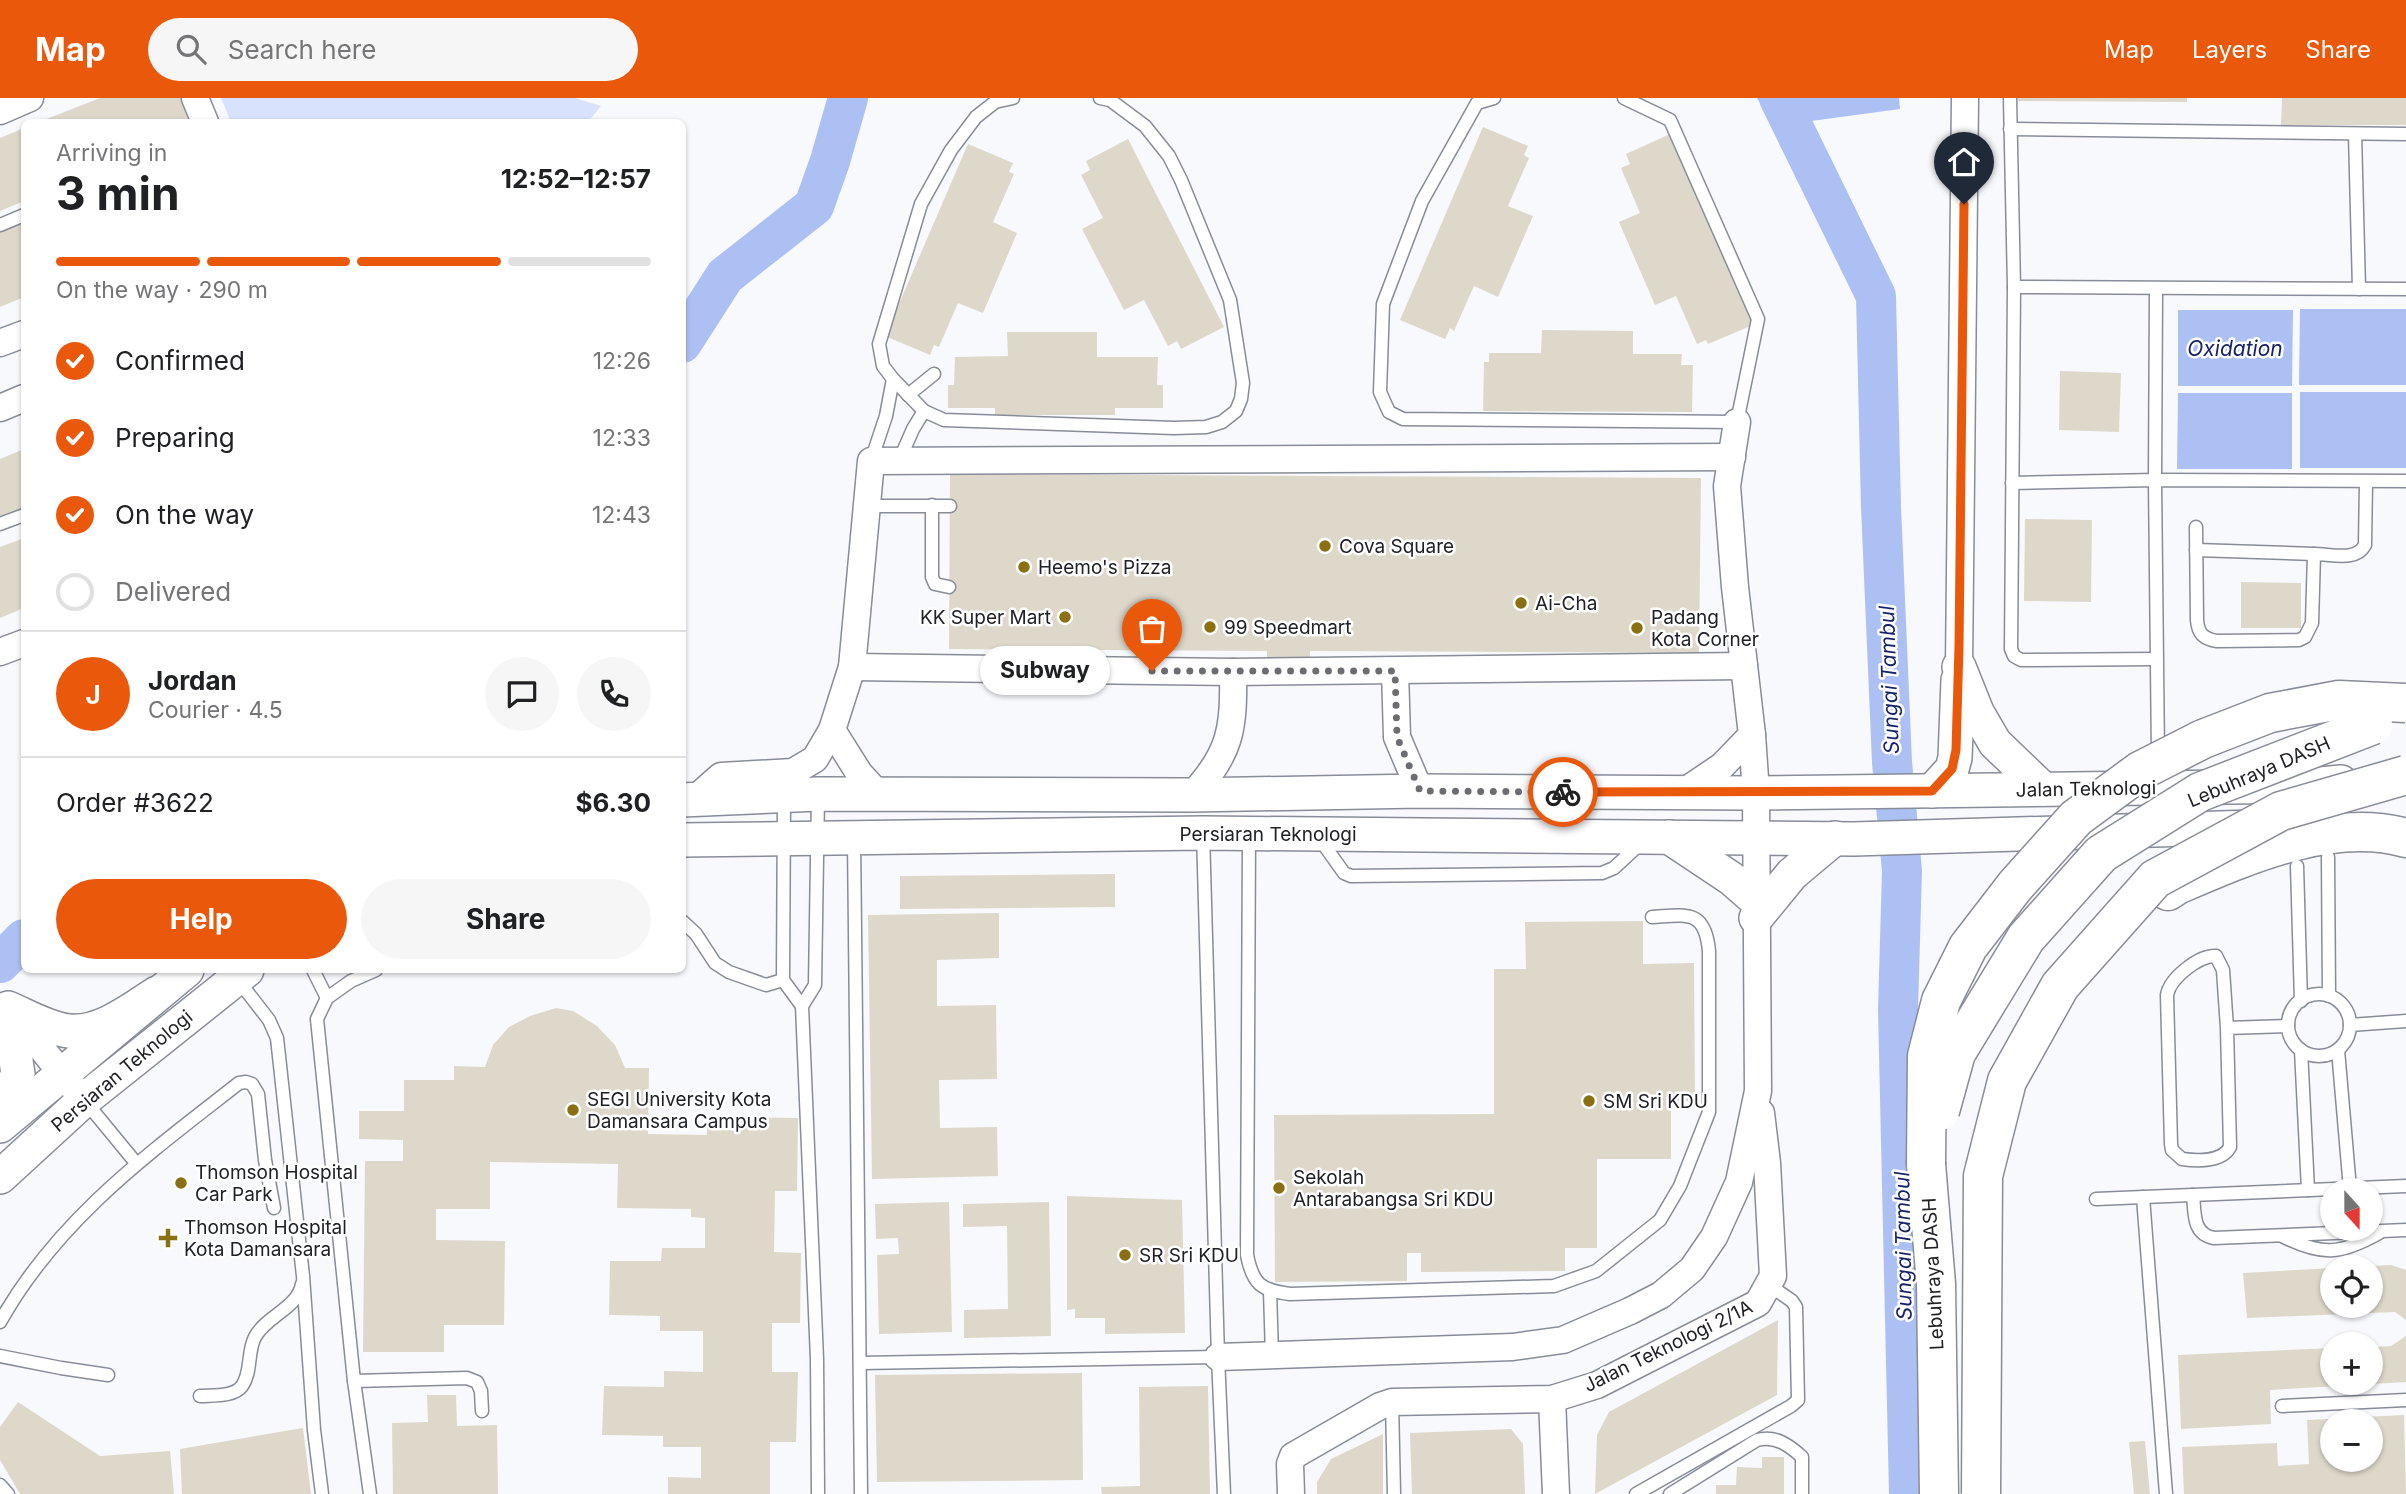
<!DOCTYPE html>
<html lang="en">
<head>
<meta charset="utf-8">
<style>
	:root { --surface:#fff; --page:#f6f6f6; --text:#202124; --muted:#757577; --line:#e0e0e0; --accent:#ea580c }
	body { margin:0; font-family:Inter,sans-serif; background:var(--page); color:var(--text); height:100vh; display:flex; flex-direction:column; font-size:26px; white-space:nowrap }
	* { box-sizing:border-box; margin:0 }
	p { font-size:23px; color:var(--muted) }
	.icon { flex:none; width:38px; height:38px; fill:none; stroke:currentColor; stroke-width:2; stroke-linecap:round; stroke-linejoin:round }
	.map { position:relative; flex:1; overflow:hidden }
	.details { position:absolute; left:21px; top:21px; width:665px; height:854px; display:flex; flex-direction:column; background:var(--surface); border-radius:10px; box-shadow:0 2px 5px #0004 }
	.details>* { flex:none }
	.needle { width:46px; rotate:159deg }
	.tools { position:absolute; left:2320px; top:1080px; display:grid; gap:14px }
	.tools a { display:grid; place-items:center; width:63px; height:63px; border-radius:50%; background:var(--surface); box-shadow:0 2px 5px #0004; font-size:35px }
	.pin { position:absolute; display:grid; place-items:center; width:60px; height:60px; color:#fff; margin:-72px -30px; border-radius:50% 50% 50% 0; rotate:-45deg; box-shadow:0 0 7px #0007 }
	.pin .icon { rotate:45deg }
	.courier { position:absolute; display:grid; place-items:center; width:70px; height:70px; margin:-35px; border:5px solid #ea580c; border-radius:50%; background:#fff; color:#222; box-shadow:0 2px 9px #0007 }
	.bubble { position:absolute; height:49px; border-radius:24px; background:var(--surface); box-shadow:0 2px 5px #0004; font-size:23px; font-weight:700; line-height:49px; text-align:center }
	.head em { font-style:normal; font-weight:700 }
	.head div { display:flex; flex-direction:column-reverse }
	.head { display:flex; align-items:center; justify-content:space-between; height:119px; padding:0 35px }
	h1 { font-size:46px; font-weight:700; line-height:52px }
	.bar { display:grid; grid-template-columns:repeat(4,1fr); gap:10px 7px; align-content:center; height:84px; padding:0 35px }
	.bar i { height:9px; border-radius:5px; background:var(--line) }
	.bar .selected { background:var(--accent) }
	.bar p { grid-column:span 4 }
	.line { display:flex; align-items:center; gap:18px; padding:0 35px; border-top:2px solid var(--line) }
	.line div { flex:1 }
	.round { display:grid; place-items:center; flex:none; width:74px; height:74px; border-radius:37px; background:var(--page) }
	ol { padding:0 35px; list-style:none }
	li { display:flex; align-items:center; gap:21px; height:77px }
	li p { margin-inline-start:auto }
	li .icon { padding:7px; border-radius:50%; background:var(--accent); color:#fff; stroke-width:4 }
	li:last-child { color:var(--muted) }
	li i { width:38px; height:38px; border:4px solid var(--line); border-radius:50% }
	.cta { display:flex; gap:14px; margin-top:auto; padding:14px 35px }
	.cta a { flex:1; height:80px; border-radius:42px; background:var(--accent); color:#fff; font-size:28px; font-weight:700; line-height:80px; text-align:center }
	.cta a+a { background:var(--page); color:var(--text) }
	header { display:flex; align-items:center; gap:42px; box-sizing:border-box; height:98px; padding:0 35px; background:var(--accent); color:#fff }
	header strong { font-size:33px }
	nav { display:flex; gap:38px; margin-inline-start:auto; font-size:24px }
	.search { width:490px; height:63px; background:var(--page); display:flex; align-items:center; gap:18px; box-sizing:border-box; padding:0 24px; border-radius:38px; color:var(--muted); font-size:26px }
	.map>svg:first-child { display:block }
	.green { fill:#d8e2fc }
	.water { fill:#adc0f3 }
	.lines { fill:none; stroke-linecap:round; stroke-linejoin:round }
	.river { stroke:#adc0f3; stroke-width:40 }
	.building { fill:#ddd8ca; fill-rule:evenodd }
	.service-casing { stroke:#878c99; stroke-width:15 }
	.minor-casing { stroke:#878c99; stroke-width:29 }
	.tertiary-casing { stroke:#878c99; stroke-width:36 }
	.motorway-casing { stroke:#878c99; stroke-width:41 }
	.service { stroke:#fff; stroke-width:12 }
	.minor { stroke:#fff; stroke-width:26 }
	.tertiary { stroke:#fff; stroke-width:33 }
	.motorway { stroke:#fff; stroke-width:38 }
	.motorway-bridge-casing { stroke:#878c99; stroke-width:41; stroke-linecap:butt }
	.motorway-bridge { stroke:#fff; stroke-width:38 }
	.done { stroke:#6c6d72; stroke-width:7; stroke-dasharray:0 12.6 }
	.route { stroke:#ea580c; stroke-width:9 }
	.poi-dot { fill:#8a7012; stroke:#fff; stroke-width:2.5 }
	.labels { text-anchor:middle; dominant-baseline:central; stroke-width:5; stroke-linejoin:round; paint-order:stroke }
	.poi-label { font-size:19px; fill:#202127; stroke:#fff; text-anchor:start }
	.street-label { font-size:19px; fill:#202127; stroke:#fff }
	.water-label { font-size:21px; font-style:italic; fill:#16236a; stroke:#fff }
</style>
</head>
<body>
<header>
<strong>Map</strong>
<div class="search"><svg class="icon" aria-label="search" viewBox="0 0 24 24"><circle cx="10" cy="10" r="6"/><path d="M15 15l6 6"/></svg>Search here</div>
<nav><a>Map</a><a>Layers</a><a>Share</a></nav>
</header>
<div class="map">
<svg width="2406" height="1396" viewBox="0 0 2406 1396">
	<rect width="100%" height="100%" fill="#f8f9fc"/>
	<!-- green -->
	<polygon class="green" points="221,0 575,0 601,8 588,24 231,24"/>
	<!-- water -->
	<g class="water">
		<polygon points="1757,0 1899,0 1900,11 1774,28"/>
		<polygon points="2300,211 2406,211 2406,287 2299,287"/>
		<polygon points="2178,212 2293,212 2292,288 2178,288"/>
		<rect x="2300" y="294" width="106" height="76"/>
		<polygon points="2178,295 2292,295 2292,371 2177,371"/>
	</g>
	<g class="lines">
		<!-- river -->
		<g class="river">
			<polyline points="1779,0 1876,198 1881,409 1892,664 1902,773 1898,911 1909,1396"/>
			<polyline points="682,245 725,178 814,108 830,63 848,0"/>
			<polyline points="0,865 24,841"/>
		</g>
	</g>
	<!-- building -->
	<g class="building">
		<polygon points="100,0 183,0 193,24 39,24"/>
		<polygon points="2018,0 2187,0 2187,4 2018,3"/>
		<polygon points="2282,0 2406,0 2406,27 2281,27"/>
		<polygon points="1483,29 1528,48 1524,57 1529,60 1508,108 1533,118 1498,199 1474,188 1454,233 1450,230 1445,241 1400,222"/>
		<polygon points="24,30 24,103 0,113 0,40"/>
		<polygon points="1670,36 1753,227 1708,246 1706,242 1697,246 1676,198 1655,207 1619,124 1640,115 1621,70 1630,66 1626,56"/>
		<polygon points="1128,41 1224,229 1181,251 1177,243 1168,248 1144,202 1124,212 1082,131 1103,120 1081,77 1090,72 1086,63"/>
		<polygon points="968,46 1013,65 1009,74 1014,76 993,124 1017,135 983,215 958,205 939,249 934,247 930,257 885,238"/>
		<polygon points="24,120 24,199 0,209 0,130"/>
		<polygon points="1542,232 1633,233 1633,256 1682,256 1681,267 1693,267 1692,314 1483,313 1484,264 1489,264 1489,255 1541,255"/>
		<polygon points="1007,234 1097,234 1097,259 1158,259 1157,287 1163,287 1163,310 1115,310 1115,317 995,317 995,310 948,310 948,287 954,287 955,259 1008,258"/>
		<polygon points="2060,273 2121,275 2119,334 2059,332"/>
		<polygon points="24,351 24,413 0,423 0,361"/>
		<polygon points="950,376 1701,380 1699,555 1310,553 1310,560 1267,560 1267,553 949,551"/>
		<polygon points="2025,421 2092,422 2091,504 2024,503"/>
		<polygon points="24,440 24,510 0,520 0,449"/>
		<polygon points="2241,484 2301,485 2301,530 2241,530"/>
		<polygon points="1115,776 1115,809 900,811 900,778"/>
		<polygon points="999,815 999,860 937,862 937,908 996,907 997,981 939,982 940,1030 997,1029 998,1078 872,1081 868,817"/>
		<polygon points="1643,823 1643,866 1694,865 1695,1003 1671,1003 1671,1061 1597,1061 1597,1150 1565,1150 1565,1173 1421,1174 1421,1155 1407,1155 1407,1183 1275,1184 1274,1017 1494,1016 1494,871 1526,871 1525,824"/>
		<polygon points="556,910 573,913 597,928 615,947 625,970 649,970 648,1036 707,1037 707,1019 798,1020 797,1093 775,1093 774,1154 801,1155 800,1225 772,1225 772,1274 798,1274 796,1344 770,1344 770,1396 668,1396 668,1379 701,1380 701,1349 663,1349 663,1338 602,1337 604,1288 664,1289 664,1273 703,1274 703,1233 660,1233 660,1218 609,1217 610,1163 661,1163 662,1150 705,1150 705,1120 691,1119 691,1111 617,1110 618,1066 490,1064 490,1111 436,1111 436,1142 505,1143 504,1227 444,1227 444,1254 363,1254 365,1063 403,1063 403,1042 359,1041 359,1013 404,1013 404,982 454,982 454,968 485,969 493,947 509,929 530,918"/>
		<polygon points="1067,1098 1182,1102 1185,1235 1105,1236 1105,1220 1075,1220 1075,1211 1067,1212"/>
		<polygon points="949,1104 952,1234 879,1236 877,1157 899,1156 898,1140 876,1141 875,1106"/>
		<polygon points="1049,1104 1051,1238 964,1240 964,1212 1008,1211 1007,1128 963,1129 963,1106"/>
		<polygon points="2391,1167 2406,1172 2406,1222 2395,1214 2247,1220 2243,1175 2333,1170 2333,1208 2371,1208 2371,1168"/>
		<polygon points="1778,1222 1777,1297 1595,1396 1597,1337 1609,1314"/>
		<polygon points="2406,1238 2406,1284 2270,1292 2271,1326 2181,1331 2178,1257 2333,1250 2333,1284 2371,1284 2371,1249 2391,1248"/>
		<polygon points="1082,1275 1083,1382 877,1384 875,1277"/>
		<polygon points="1208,1288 1210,1396 1102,1396 1101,1389 1140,1388 1139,1289"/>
		<polygon points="427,1297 456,1297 457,1328 497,1327 498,1396 393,1396 392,1325 428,1324"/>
		<polygon points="18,1304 100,1358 170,1353 174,1396 20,1396 0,1362 0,1329"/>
		<path d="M2404,1317L2406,1396H2184L2182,1349L2277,1345L2278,1368L2309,1366L2307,1322ZM2333,1323H2371V1362H2333Z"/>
		<polygon points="303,1330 311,1396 182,1396 180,1351"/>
		<polygon points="1511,1331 1523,1346 1525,1396 1412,1396 1410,1335"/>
		<polygon points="1383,1336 1383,1396 1317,1396 1317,1384 1331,1361"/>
		<polygon points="2145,1343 2150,1396 2134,1396 2129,1344"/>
		<polygon points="1762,1359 1784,1359 1784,1396 1716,1396 1716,1387 1736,1387 1737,1369 1762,1370"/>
	</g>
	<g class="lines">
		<!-- service casing -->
		<g class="service-casing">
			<g id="service">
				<polyline points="1013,0 995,4 976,19 951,52 921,106 879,246 883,268 893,281 924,313 944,322 1174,330 1206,329 1222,324 1236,313 1241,301 1243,285 1230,202 1181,82 1169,58 1145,28 1110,2 1100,0"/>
				<polyline points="1494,0 1477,5 1422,103 1383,206 1380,294 1389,314 1403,321 1737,324 1758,221 1670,22 1624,0"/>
				<polyline points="2010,0 2014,189 2011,551 2014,558 2021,562 2156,561"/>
				<polyline points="2010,31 2406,36"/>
				<polyline points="2355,36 2359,191"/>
				<polyline points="0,127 24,117"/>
				<polyline points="2014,189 2406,191"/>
				<polyline points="2156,192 2155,382 2158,658"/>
				<polyline points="908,297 934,276"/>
				<polyline points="871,363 886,318 893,281"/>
				<polyline points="899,363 913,331 924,313"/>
				<polyline points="2012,385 2155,382 2406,383"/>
				<polyline points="932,407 932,479 935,486 949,489"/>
				<polyline points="866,408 950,408"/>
				<polyline points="0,426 24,417"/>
				<path d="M2196,429L2197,522C2198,535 2203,541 2217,543L2299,542L2305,539L2312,525L2314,456C2331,456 2356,464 2365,447L2366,384"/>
				<polyline points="2196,452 2314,456"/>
				<polyline points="784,697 783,882 802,908"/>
				<polyline points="1203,735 1218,1259 1224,1396"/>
				<path d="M1249,736L1247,1157C1253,1187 1261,1192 1290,1196L1554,1188L1596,1173L1660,1122L1680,1088L1709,1014V853C1705,811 1687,817 1652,819"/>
				<polyline points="854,740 861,1396"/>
				<polyline points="1319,740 1344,775 1351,778 1602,775 1614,770 1642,744"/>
				<polyline points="2328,759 2329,898"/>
				<polyline points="2297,768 2301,903"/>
				<polyline points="682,823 696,836 715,865 729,874 766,887 783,882"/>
				<polyline points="313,872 327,900"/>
				<polyline points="238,882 269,922 277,940 303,1178 314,1332 322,1396"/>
				<circle cx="2319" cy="927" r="31"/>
				<polyline points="2350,927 2406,923"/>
				<path d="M2227,930L2223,872L2216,858C2199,857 2170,880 2167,897L2171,1046L2172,1052L2182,1061C2197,1063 2222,1064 2230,1049L2227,930L2288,928"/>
				<polyline points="2301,952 2308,1092"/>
				<polyline points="2338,952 2350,1091"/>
				<polyline points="85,1003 136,1065"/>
				<path d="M2193,1097C2195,1115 2192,1136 2214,1140L2406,1132"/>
				<polyline points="2143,1099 2166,1396"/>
				<polyline points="2096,1101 2406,1088"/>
				<path d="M2282,1138C2322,1158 2340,1157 2379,1135"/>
				<polyline points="1270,1193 1272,1257"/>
				<path d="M0,1224C58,1121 147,1057 239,985L246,984L252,986L258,996L265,1062L274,1110"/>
				<polyline points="0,1258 61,1270 108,1277"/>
				<polyline points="861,1265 1218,1259"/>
				<polyline points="354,1283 467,1280 477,1284 481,1293 482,1313"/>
				<path d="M200,1298C213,1297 234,1299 242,1288C252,1274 247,1254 255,1239C266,1218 298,1210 302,1186"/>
				<polyline points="1392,1304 1394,1396"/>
				<polyline points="2282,1308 2406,1302"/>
				<polyline points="0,1387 8,1396"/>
				<polyline points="370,1396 354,1283 317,921 327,900 351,883 376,872"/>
				<polyline points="818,1396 817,1261 802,908 815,887 818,697"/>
				<polyline points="1636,1396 1791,1308 1798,1302 1796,1209 1792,1203 1769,1187"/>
				<path d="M1670,1396L1757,1342C1775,1337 1789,1347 1802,1359V1396"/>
			</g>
		</g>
		<!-- minor casing -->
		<g class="minor-casing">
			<g id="minor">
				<polyline points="195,0 205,24"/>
				<polyline points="0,13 30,0"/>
				<polyline points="0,245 24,236"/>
				<polyline points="0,310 24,300"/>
				<polyline points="0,554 24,545"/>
				<polyline points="852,569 1233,574 1744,568"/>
				<polyline points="1959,569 1965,0"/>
				<polyline points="1395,573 1397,639 1420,693"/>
				<polyline points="832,632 859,675 879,697"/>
				<polyline points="1682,695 1722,668 1752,637"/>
				<path d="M1192,697C1231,655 1234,631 1233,574"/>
				<polyline points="696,700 721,678 793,674 815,661 832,632 852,569 871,363 1732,359"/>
				<polyline points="9,911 74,990"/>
				<polyline points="1218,1259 1513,1249 1563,1242 1630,1213 1661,1197 1692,1171 1714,1139 1739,1084 1758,993 1756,695 1752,637 1735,489 1727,388 1737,324"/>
				<polyline points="1552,1301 1556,1396"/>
				<polyline points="1291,1396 1290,1366 1293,1358 1380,1308 1392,1304 1552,1301 1597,1287 1758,1205 1773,1178 1767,1065 1761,1015"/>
			</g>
		</g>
		<!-- tertiary casing -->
		<g class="tertiary-casing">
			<g id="tertiary">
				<polyline points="1959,569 1977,614 1995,645 2043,691"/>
				<polyline points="1932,693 1952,671 1955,660 1958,582"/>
				<polyline points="682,702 818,696 1192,697 1420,693 1751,695 2300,688 2341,684"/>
				<polyline points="1669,739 1732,781 1756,802"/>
				<polyline points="682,742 1203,735 1854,741 2253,729"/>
				<polyline points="1756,820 1792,776 1835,740"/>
				<path d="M0,1013L18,976L8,910C27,918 49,931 69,933C101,936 132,911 157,895"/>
				<polyline points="0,1028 187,872"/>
				<polyline points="0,1079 84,1002 247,872"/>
			</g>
		</g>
		<!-- motorway casing -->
		<g class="motorway-casing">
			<g id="motorway">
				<path d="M2168,793L2177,787C2245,758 2331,719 2406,740"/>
				<polyline points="1926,1066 1936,1186 1939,1396"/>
			</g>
		</g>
		<!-- service -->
		<use href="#service" class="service"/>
		<!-- minor -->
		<use href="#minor" class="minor"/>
		<!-- tertiary -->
		<use href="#tertiary" class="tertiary"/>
		<!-- motorway -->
		<use href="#motorway" class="motorway"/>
		<!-- motorway-bridge casing -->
		<g class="motorway-bridge-casing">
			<g id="motorway-bridge">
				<polyline points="1940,1013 1956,955 2026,840 2101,756 2200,694 2373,627"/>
				<polyline points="1926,1066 1927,958 1941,903 1968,849 2015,788 2076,720 2140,673 2203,641 2270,615 2339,602 2406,605"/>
				<polyline points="1981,1396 1983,1078 2007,983 2060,888 2155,781 2281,713 2406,677"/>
			</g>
		</g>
		<!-- motorway-bridge -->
		<use href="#motorway-bridge" class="motorway-bridge"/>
	</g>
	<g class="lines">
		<!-- done -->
		<polyline class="done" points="1152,573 1395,573 1397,639 1420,693 1563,694"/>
		<!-- route -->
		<polyline class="route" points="1563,694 1932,693 1952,671 1956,652 1959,548 1964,106"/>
	</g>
	<!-- markers -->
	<g class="poi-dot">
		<circle cx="1325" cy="448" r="7"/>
		<circle cx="1024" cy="469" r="7"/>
		<circle cx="1521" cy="505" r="7"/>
		<circle cx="1065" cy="519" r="7"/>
		<circle cx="1210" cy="529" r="7"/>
		<circle cx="1637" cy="530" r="7"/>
		<circle cx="1589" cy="1003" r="7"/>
		<circle cx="573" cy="1012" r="7"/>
		<circle cx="181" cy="1085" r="7"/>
		<circle cx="1279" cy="1090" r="7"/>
		<path d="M164.5 1129.5h7v7h7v7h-7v7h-7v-7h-7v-7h7z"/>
		<circle cx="1125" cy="1157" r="7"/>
	</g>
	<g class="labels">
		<!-- poi labels -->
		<g class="poi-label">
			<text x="1339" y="448">Cova Square</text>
			<text x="1038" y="469">Heemo's Pizza</text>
			<text x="1535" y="505">Ai-Cha</text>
			<text x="1051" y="519" text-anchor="end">KK Super Mart</text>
			<text x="1651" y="519">Padang<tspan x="1651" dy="22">Kota Corner</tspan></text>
			<text x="1224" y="529">99 Speedmart</text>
			<text x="587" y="1001">SEGI University Kota<tspan x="587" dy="22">Damansara Campus</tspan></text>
			<text x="1603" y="1003">SM Sri KDU</text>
			<text x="195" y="1074">Thomson Hospital<tspan x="195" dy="22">Car Park</tspan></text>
			<text x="1293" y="1079">Sekolah<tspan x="1293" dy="22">Antarabangsa Sri KDU</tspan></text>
			<text x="184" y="1129">Thomson Hospital<tspan x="184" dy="22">Kota Damansara</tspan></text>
			<text x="1139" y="1157">SR Sri KDU</text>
		</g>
		<!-- street labels -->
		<g class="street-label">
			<text transform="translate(2259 674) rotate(-23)">Lebuhraya DASH</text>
			<text transform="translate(2086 691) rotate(-1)">Jalan Teknologi</text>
			<text x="1268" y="736">Persiaran Teknologi</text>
			<text transform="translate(122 973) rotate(-40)">Persiaran Teknologi</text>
			<text transform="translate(1933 1176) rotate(-93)">Lebuhraya DASH</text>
			<text transform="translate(1668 1248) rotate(-26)">Jalan Teknologi 2/1A</text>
		</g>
		<!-- water labels -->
		<g class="water-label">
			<text x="2235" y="250">Oxidation</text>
			<text transform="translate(1889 582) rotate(-92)">Sungai Tambul</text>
			<text transform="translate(1903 1148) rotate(-91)">Sungai Tambul</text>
		</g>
	</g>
</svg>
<div class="tools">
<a><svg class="needle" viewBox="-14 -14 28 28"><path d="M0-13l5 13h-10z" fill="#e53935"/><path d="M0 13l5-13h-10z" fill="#757577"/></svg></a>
<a><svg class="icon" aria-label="locate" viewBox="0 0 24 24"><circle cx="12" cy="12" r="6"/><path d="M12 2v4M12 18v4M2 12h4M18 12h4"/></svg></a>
<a>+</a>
<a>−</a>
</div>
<div class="pin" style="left:1152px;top:573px;background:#ea580c"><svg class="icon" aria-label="bag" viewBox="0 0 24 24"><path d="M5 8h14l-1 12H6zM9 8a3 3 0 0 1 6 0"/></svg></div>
<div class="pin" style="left:1964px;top:106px;background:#1f2937"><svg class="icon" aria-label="home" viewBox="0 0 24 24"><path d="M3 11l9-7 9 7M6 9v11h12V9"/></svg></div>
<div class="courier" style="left:1563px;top:694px"><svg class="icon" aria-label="bike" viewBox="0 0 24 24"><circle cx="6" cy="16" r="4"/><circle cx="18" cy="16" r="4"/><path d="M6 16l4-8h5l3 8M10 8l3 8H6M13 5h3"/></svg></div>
<div class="bubble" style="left:980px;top:548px;width:130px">Subway</div>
<section class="details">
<div class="head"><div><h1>3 min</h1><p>Arriving in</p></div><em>12:52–12:57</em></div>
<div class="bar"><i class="selected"></i><i class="selected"></i><i class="selected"></i><i></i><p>On the way · 290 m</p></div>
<ol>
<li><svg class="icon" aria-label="check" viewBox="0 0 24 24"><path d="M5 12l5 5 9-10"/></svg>Confirmed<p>12:26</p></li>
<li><svg class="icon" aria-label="check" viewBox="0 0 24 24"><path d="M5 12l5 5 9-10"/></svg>Preparing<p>12:33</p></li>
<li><svg class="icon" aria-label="check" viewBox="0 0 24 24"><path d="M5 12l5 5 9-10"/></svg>On the way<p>12:43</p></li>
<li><i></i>Delivered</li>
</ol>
<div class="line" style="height:126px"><b class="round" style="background:var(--accent);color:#fff">J</b><div><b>Jordan</b><p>Courier · 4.5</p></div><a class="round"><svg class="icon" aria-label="chat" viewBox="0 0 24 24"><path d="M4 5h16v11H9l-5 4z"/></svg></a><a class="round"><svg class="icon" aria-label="phone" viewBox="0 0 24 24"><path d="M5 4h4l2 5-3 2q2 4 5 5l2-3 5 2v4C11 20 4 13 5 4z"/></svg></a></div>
<div class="line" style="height:91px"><div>Order #3622</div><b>$6.30</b></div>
<div class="cta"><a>Help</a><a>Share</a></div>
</section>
</div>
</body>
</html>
